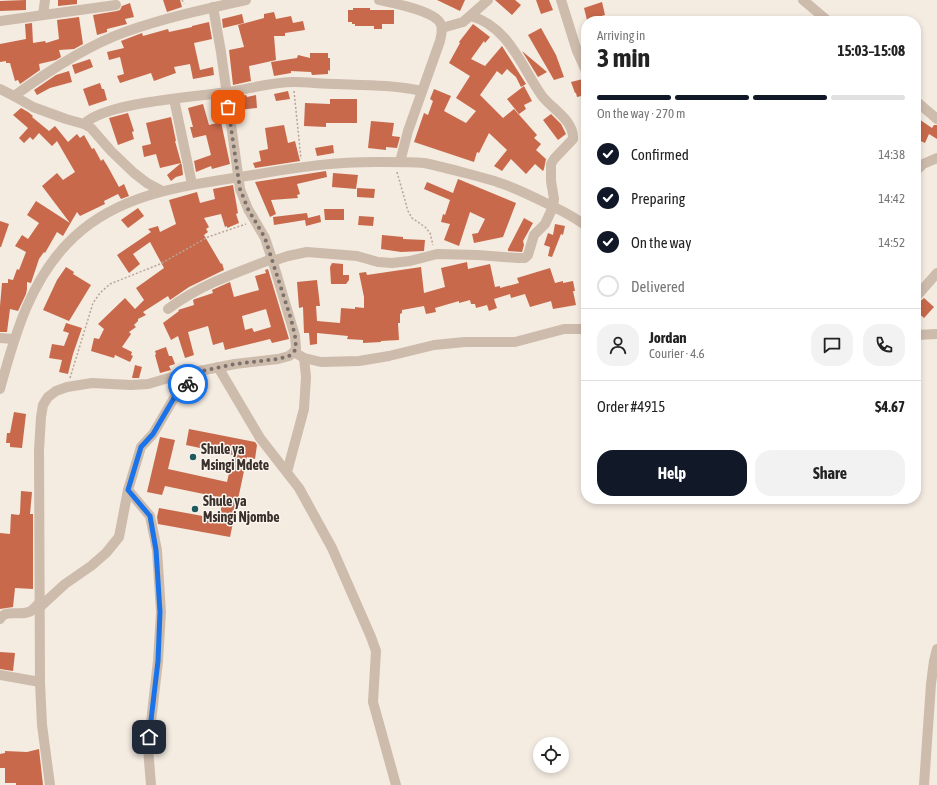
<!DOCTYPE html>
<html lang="en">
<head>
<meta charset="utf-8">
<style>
	:root { --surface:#fff; --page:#f2f2f2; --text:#222; --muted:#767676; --line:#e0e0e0; --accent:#111827 }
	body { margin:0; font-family:"Asap Condensed",sans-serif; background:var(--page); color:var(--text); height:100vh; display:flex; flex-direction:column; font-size:15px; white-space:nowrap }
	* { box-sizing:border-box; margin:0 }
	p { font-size:13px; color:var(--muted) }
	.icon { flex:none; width:22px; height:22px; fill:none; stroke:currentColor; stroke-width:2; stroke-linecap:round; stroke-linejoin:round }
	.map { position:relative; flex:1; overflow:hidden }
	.side { position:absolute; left:581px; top:16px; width:340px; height:488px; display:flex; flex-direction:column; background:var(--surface); border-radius:16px; box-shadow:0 2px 6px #0003 }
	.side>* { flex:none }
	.buttons { position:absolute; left:533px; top:737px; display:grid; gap:8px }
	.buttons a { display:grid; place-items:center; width:36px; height:36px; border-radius:50%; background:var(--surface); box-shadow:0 2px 6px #0003; font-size:20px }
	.pin { position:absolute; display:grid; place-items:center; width:34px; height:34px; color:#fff; margin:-17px; border-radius:8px; box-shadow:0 2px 6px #0006 }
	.courier { position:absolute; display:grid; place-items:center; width:40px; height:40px; margin:-20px; border:3px solid #1a73e8; border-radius:50%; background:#fff; color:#222; box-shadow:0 1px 5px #0007 }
	.head em { font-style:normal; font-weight:700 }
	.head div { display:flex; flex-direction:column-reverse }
	.head { display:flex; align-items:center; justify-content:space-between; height:68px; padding:0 16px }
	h1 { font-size:26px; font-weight:700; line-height:30px }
	.bar { display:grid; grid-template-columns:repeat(4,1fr); gap:6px 4px; align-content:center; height:48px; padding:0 16px }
	.bar i { height:5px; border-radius:3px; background:var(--line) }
	.bar .current { background:var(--accent) }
	.bar p { grid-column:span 4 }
	.line { display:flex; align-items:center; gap:10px; padding:0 16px; border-top:1px solid var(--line) }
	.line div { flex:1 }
	.round { display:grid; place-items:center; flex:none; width:42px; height:42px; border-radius:16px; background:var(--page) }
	ol { padding:0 16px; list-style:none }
	li { display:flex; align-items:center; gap:12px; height:44px }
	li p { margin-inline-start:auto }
	li .icon { padding:4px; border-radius:50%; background:var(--accent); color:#fff; stroke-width:4 }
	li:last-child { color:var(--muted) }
	li i { width:22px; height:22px; border:2px solid var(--line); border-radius:50% }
	.cta { display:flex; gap:8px; margin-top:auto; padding:8px 16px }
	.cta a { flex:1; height:46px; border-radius:16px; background:var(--accent); color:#fff; font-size:16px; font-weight:700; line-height:46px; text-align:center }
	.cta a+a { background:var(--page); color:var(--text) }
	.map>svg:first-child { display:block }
	.building { fill:#c8694b; fill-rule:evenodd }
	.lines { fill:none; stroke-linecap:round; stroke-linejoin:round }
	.path { stroke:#b9a596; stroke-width:1.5; stroke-dasharray:2 2; stroke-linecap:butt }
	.minor { stroke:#cdbbac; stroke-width:10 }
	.done { stroke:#7c716b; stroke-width:4; stroke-dasharray:0 7.2 }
	.route { stroke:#1a73e8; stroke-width:5 }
	.poi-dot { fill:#1f5a5e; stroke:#fbf5ee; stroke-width:1.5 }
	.labels { text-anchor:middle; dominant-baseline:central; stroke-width:3; stroke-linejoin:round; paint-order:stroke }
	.poi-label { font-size:14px; font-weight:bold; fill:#3b302b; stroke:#fbf5ee; text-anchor:start }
</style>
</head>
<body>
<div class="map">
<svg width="937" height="785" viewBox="0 0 937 785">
	<rect width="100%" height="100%" fill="#f4ebe1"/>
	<!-- building -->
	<g class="building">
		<polygon points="26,0 26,10 0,11 0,1"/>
		<polygon points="58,0 77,0 77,4 58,6"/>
		<polygon points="163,0 180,0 182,7 167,12"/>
		<polygon points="437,0 465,0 460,11"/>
		<polygon points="495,0 515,0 521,5 512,15"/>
		<polygon points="536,0 549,0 553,10 541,14"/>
		<polygon points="602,2 605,15 587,20 584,8"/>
		<polygon points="130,3 134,17 125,19 127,24 107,29 107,32 97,35 93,15 117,11 120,10 122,6"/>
		<polygon points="353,8 370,8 370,10 394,10 394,24 382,24 382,29 374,29 374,26 355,26 355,24 352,24 352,22 348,22 348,10 353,10"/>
		<polygon points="274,12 276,19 291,16 293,23 303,21 305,30 285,33 285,36 274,36 276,60 249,66 251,81 233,85 229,50 244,47 238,25 264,18 264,14"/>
		<polygon points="242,14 244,23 223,28 222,19"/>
		<polygon points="79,17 83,44 74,49 59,50 61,57 56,60 39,64 40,70 20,84 18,80 15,81 10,63 6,63 6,61 0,62 0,44 26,39 25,24 32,23 33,43 45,41 46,43 59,39 57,20"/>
		<polygon points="209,22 212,39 194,43 200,70 213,67 214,75 193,79 190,64 174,67 176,73 154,81 151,73 120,83 117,76 124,74 120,57 109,60 107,52 124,48 121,41 142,33 143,36 168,29 169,32 192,27 192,26"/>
		<polygon points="473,24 490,37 485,43 484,41 471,59 485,66 502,46 526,84 521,87 516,77 507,69 502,75 497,71 480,95 503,118 514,109 537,135 534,138 541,144 536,150 546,159 544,169 543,171 535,164 526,174 511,159 502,171 494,166 507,150 489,133 479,153 477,152 474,162 414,142 424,113 428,115 433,101 430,99 434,89 451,96 444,111 466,123 476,111 456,98 470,76 449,63 460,43 459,42"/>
		<polygon points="541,28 556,55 564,77 554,80 528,35"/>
		<polygon points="522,51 547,72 538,77"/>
		<polygon points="310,53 328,53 328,58 330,58 330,71 328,70 328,74 312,75 311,72 291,71 291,73 274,76 271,62 297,58 298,55 310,58"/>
		<polygon points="90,59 93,67 75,74 72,65"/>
		<polygon points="69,71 72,82 50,88 37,95 34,90 56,75"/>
		<polygon points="583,79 586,88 586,95 577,97 576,93 575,93 571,82"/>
		<polygon points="100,83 102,89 104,89 107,100 89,106 83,89"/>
		<polygon points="524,86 532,101 524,105 526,109 519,114 507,99"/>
		<polygon points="288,91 290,99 276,101 274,94"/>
		<polygon points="246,95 247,97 256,95 257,108 239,110 238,97"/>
		<polygon points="330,99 357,99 357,123 326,123 326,127 304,126 305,103 330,104"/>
		<polygon points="203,104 209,125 221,122 230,164 212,169 211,166 196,172 194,161 211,155 206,135 193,138 190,127 193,127 188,108"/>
		<polygon points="21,108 28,112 33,116 32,117 49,131 55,126 68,142 77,134 80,138 84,135 92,149 94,148 101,161 103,159 108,167 119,187 124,184 129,196 121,199 118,194 104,201 105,204 80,216 77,212 63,236 57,232 45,253 44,252 39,259 31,283 27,282 27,289 26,294 18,311 10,309 7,332 0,332 0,306 2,283 8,283 8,279 13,280 17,269 19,270 26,252 15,246 22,235 28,239 39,223 27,215 36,201 70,223 42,186 57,173 63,180 75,172 57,141 52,146 39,133 33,140 30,137 24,143 19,138 28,128 13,115"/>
		<polygon points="128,113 134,131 132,132 134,139 118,145 109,118"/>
		<polygon points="551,114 561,124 566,134 558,140 543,120"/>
		<polygon points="171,117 176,141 175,141 182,166 183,175 176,177 171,181 167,175 181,163 160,168 156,154 144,157 142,146 151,144 146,123"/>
		<polygon points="916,117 932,128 934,125 937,125 937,139 929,134 925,143 916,139"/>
		<polygon points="371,121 394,123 392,136 400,137 397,148 386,147 386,150 368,148"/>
		<polygon points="284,125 288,143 295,141 300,161 255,168 253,163 261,161 259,151 268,149 265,128"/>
		<polygon points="333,145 334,153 317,156 315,148"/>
		<polygon points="326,171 327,177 297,184 300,194 297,195 298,198 271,200 276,214 270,217 255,182"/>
		<polygon points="333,173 358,175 356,189 332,187"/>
		<polygon points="458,179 516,203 503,237 474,243 472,234 478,233 485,219 470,212 459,246 444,240 450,224 441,222 443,214 445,215 450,200 424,189 427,182 453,193"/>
		<polygon points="233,185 238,213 236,214 239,223 227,228 227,226 225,227 221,214 204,218 209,227 206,229 208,232 204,235 221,264 222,263 224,270 189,287 170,300 168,296 143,312 146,315 138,319 138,321 134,325 136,327 129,332 131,334 122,347 132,352 131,355 133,356 130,362 115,355 114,358 91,351 94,338 99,339 104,329 98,324 125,298 135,309 144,300 136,288 164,268 150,242 133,254 140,264 129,273 117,255 151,232 148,229 158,226 160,232 176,224 169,200 197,192 200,203 215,199 213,189"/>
		<polygon points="357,188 375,189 374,198 357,197"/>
		<polygon points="138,208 144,216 128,228 121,220"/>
		<polygon points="324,209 344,209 344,220 325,220"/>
		<polygon points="307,213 308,218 320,215 321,222 306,226 305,220 274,225 273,217"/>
		<polygon points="359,216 374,217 373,226 358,225"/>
		<polygon points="524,218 533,223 523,241 524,245 522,252 508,251 508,249"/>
		<polygon points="0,221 9,224 1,247 0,247"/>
		<polygon points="555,224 565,226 563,235 561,234 552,257 548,256 550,247 544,245 548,233 553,235"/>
		<polygon points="382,235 403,237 403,239 425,240 424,251 401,252 381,249"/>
		<polygon points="467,262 468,269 490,264 495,287 500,286 500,288 519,283 517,278 550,268 555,283 563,281 563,283 573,281 575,291 573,291 576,305 553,309 551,301 530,307 525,294 511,298 510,294 494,299 497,308 489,311 487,305 476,308 475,304 471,304 470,300 459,303 459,301 435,308 436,312 426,314 424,306 402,310 402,313 400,314 400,323 398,323 399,340 381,341 381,342 363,343 363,340 347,339 348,336 317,333 317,344 310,345 309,333 304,333 303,307 299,308 297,282 317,280 320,306 316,306 317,321 340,323 341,308 355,309 355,307 364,308 364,297 359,273 366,272 367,275 421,267 424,293 445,287 441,268"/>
		<polygon points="332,263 343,264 343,275 349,275 349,280 346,284 331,284 330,267"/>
		<polygon points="66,267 74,272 73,274 91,285 69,321 43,310 57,280"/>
		<path d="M268,269L289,339L272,343L270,339L225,350L223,342L213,345L208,326L188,332L194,355L185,358L178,336L171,340L163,323L179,311L178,310L194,305L193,300L195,299L213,293L212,290L230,282L234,297L259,290L255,276L266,273L265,270ZM266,309L271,327L254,332L252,328L245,330L242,316Z"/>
		<polygon points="924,298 934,307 924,318 916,311 916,305"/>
		<polygon points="66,323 82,328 73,354 68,374 59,372 62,360 49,358 52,344 64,346 69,333 63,331"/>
		<polygon points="166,347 169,356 172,356 175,364 169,366 171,370 160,373 155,355 156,354 155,351"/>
		<polygon points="135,365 142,367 139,378 132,378"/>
		<polygon points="14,412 26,414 22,448 10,447 10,443 6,443 7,433 10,433"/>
		<polygon points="189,429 255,442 257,445 255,459 247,457 230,537 158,524 157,517 159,508 219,519 223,498 165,486 162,495 147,492 160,437 175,440 168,469 227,482 233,455 186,445"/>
		<polygon points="21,491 32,492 30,514 33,514 33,589 15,588 13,607 0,609 0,533 10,534 11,514 19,515 20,513"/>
		<polygon points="0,652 15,653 13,671 0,669"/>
		<polygon points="39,749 43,785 16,785 16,783 5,783 5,768 0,768 0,754 5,753 5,751 27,752"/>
	</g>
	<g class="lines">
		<!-- path -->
		<g class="path">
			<polyline points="182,0 184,4"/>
			<polyline points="294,91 301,159"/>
			<polyline points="397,172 408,211 412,218 425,227 430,233 433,245"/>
			<polyline points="70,378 93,303 100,293 110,284 160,264 208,237 246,224"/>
		</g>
		<!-- minor -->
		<g class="minor">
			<path d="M379,0C392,3 437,11 441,25C443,31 441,36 440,41L408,131L400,162"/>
			<polyline points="561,0 577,51 586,71"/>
			<polyline points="803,0 828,21"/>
			<polyline points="43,15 45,0"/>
			<polyline points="0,21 116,5"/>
			<polyline points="442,28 463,22 488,0"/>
			<path d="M0,89L14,96C47,72 86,46 125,32C164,18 205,9 246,0"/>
			<polyline points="14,96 33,107 66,119 84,124 91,128 111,151 134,173 147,183 162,191"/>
			<polyline points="174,99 192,184"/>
			<polyline points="916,101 937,119"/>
			<path d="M84,124C106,102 195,97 228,92C249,89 272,82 294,82C308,82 322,84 337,84C365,85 394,85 422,91"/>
			<polyline points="916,171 923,164 937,158"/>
			<path d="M273,261L288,256L307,252L357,256L378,262L392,263L410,261L437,254L478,255L518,258H525L528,255L534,235L545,224L553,207L554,199L551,181V164L554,159L573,139C574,120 552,109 542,96C521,66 509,27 471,16"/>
			<polyline points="916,297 937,273"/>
			<path d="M168,309C200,285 235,273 272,259"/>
			<polyline points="916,335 937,334"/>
			<polyline points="0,338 14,339"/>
			<polyline points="294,352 304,358 321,362 359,361 389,356 434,345 465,342 515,342 564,329 586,329"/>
			<polyline points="218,367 260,438 299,488 332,548 371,637 376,651 373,702 396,785"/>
			<path d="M0,389C15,334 31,277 74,237C123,191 191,185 253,175C298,167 339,161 385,162C398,162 411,162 424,163C439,166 454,170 469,174C479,177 490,179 500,183C516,188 531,196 546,203C560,210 574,216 586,226"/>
			<polyline points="287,472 304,409 306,377 304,358"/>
			<polyline points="41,606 65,584 91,566 106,553 119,537 128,490"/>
			<path d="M0,619C6,608 22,617 31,611C35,608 38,604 41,601"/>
			<polyline points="0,675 40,682"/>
			<polyline points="50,785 42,725 40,682 39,450 41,417 43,405 48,397 56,391 67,387 92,383 131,385 148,384 179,375 235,364 278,359 289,356 294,352 296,348 295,336 272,259 265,238 248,209 240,189 221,52 213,7"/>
			<polyline points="151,785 148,748 158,661 161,612 157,550 150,516 128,490 141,447 153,434 174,398 202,371"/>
			<polyline points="924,785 931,684 934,661 937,649"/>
		</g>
	</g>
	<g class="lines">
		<!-- done -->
		<polyline class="done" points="188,384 202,371 235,364 278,359 289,356 294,352 296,348 295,336 291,319 265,238 248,209 240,189 228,107"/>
		<!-- route -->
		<polyline class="route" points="149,737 158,661 160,612 156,550 150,516 128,490 141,447 153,434 174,398 188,384"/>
	</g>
	<!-- markers -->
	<g class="poi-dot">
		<circle cx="193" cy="457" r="4"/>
		<circle cx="195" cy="509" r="4"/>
	</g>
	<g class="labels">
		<!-- poi labels -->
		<g class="poi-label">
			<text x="201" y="449">Shule ya<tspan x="201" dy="16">Msingi Mdete</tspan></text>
			<text x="203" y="501">Shule ya<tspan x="203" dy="16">Msingi Njombe</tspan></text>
		</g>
	</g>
</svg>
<div class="buttons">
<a><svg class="icon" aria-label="locate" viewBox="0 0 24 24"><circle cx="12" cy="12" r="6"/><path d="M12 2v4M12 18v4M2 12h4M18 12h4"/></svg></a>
</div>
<div class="pin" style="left:228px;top:107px;background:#ea580c"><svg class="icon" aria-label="bag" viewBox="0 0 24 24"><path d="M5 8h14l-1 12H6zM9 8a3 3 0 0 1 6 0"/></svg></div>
<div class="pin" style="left:149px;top:737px;background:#1f2937"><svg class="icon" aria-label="home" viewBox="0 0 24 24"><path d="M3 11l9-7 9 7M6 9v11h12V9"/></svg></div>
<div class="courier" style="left:188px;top:384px"><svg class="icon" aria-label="bike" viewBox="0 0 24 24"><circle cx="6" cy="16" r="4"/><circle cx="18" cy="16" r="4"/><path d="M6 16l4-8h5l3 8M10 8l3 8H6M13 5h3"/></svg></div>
<section class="side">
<div class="head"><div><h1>3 min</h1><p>Arriving in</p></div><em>15:03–15:08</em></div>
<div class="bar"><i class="current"></i><i class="current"></i><i class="current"></i><i></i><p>On the way · 270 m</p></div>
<ol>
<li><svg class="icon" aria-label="check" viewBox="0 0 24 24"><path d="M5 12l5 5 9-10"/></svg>Confirmed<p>14:38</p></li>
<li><svg class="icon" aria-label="check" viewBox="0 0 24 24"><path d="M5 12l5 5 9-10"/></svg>Preparing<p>14:42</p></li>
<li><svg class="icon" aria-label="check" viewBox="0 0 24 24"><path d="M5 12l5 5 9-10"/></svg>On the way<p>14:52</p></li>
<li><i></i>Delivered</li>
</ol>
<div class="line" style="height:72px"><a class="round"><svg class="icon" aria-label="person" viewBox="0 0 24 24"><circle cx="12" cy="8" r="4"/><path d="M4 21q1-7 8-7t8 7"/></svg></a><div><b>Jordan</b><p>Courier · 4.6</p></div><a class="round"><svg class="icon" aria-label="chat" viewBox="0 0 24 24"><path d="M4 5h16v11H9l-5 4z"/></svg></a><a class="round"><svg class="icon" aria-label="phone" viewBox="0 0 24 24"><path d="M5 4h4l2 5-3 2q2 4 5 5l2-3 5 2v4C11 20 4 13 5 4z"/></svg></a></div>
<div class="line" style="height:52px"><div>Order #4915</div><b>$4.67</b></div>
<div class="cta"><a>Help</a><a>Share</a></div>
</section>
</div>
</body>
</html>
